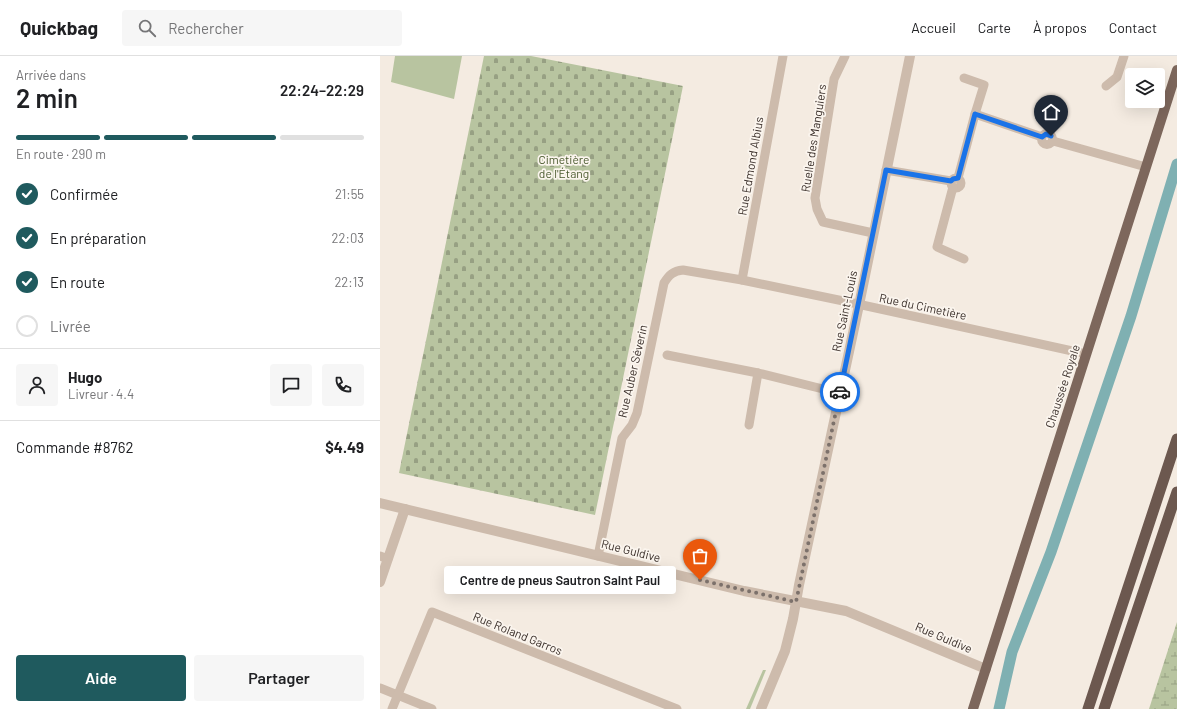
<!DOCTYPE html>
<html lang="fr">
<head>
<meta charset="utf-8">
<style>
	:root { --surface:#fff; --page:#f6f6f6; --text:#202124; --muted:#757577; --line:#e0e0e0; --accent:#1f5a5e }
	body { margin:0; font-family:Barlow,sans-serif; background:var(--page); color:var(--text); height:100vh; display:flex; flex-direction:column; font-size:15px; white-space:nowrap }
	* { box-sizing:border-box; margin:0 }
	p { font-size:13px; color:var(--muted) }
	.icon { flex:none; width:22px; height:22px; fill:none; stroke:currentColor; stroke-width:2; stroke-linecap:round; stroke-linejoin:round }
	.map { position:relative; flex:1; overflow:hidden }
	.side { display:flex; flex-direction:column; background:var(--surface); width:380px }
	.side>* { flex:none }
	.tools { position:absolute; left:745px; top:12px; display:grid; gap:8px }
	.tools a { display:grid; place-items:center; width:40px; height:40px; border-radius:4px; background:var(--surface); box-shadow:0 4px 16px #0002; font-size:20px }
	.pin { position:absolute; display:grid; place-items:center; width:34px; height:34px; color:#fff; margin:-41px -17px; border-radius:50% 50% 50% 0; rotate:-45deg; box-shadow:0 0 4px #0007 }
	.pin .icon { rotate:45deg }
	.courier { position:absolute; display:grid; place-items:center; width:40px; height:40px; margin:-20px; border:3px solid #1a73e8; border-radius:50%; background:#fff; color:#222; box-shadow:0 1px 5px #0007 }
	.bubble { position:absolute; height:28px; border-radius:4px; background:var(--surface); box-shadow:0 4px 16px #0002; font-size:13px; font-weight:600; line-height:28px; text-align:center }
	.summary em { font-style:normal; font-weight:600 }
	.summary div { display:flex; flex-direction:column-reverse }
	.summary { display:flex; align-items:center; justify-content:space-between; height:68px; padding:0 16px }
	h1 { font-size:26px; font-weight:600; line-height:30px }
	.bar { display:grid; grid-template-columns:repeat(4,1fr); gap:6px 4px; align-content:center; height:48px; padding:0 16px }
	.bar i { height:5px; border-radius:3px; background:var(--line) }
	.bar .active { background:var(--accent) }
	.bar p { grid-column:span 4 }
	.line { display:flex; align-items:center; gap:10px; padding:0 16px; border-top:1px solid var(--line) }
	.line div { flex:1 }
	.round { display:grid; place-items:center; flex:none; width:42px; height:42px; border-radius:4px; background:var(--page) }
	ol { padding:0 16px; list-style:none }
	li { display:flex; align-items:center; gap:12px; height:44px }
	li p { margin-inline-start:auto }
	li .icon { padding:4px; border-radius:50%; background:var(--accent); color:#fff; stroke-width:4 }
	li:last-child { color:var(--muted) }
	li i { width:22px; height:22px; border:2px solid var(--line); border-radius:50% }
	.cta { display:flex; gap:8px; margin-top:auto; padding:8px 16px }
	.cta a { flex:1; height:46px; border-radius:4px; background:var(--accent); color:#fff; font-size:16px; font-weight:600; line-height:46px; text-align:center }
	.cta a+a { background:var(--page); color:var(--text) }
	header { display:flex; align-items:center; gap:24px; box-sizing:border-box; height:56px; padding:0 20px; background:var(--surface); border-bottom:1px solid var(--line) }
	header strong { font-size:19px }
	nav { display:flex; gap:22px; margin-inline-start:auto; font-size:14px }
	.search { width:280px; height:36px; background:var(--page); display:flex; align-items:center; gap:10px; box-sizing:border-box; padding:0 14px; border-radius:4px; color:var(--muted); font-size:15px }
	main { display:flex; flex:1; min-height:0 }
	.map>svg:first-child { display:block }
	.green { fill:#b8c4a0 }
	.wetland { fill:url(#wetland-marsh) }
	.cemetery { fill:url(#cemetery-stones) }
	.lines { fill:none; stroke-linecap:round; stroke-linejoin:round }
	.canal { stroke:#7fb0b2; stroke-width:11 }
	.minor { stroke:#cdbbac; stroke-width:9 }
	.tertiary { stroke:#cdbbac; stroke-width:10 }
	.primary { stroke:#7d675c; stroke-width:10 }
	.trunk { stroke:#6c584f; stroke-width:11 }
	.done { stroke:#7c716b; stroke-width:4; stroke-dasharray:0 7.2 }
	.route { stroke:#1a73e8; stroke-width:5 }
	.labels { text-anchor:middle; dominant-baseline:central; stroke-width:3.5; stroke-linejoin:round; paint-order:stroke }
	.street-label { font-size:12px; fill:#3b302b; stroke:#fbf5ee }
	.park-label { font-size:12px; fill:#4a5a2e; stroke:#fbf5ee }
</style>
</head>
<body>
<header>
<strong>Quickbag</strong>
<div class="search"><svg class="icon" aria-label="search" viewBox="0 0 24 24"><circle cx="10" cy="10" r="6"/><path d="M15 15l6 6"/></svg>Rechercher</div>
<nav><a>Accueil</a><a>Carte</a><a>À propos</a><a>Contact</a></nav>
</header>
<main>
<section class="side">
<div class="summary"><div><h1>2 min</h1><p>Arrivée dans</p></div><em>22:24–22:29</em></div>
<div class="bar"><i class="active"></i><i class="active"></i><i class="active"></i><i></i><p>En route · 290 m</p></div>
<ol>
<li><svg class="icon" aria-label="check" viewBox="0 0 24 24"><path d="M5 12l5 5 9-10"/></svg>Confirmée<p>21:55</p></li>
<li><svg class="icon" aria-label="check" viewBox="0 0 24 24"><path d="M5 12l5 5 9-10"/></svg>En préparation<p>22:03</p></li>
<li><svg class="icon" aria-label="check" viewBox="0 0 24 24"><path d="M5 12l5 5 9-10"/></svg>En route<p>22:13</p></li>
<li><i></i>Livrée</li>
</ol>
<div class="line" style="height:72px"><a class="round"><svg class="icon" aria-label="person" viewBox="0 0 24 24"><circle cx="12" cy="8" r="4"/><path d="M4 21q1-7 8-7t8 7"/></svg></a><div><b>Hugo</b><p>Livreur · 4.4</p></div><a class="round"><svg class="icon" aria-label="chat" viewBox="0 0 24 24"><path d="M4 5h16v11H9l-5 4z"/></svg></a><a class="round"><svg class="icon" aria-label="phone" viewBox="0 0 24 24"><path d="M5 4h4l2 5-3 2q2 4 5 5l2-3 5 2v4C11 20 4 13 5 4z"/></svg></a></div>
<div class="line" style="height:52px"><div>Commande #8762</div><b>$4.49</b></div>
<div class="cta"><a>Aide</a><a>Partager</a></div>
</section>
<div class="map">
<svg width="797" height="653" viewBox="0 0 797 653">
	<defs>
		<pattern id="wetland-marsh" width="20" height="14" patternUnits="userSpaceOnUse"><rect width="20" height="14" fill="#b8c4a0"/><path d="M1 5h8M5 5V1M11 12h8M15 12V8" fill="none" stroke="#97a083"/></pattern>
		<pattern id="cemetery-stones" width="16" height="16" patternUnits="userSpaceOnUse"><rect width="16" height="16" fill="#b8c4a0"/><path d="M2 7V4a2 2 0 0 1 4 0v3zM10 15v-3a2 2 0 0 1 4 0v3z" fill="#97a083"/></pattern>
	</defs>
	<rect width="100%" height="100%" fill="#f4ebe1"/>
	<!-- green -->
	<g class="green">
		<polygon points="15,0 82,0 74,43 11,26"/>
		<polygon points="383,614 386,614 370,653 366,653"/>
	</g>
	<!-- wetland -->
	<polygon class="wetland" points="797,566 797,653 769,653"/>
	<!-- cemetery -->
	<polygon class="cemetery" points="104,0 151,0 303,30 215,459 19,417"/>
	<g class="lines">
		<!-- canal -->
		<polyline class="canal" points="619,653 632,596 671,496 751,260 797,108"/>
		<!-- minor -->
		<g class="minor">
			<polyline points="465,0 454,23 435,142 437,153 443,166 493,177"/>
			<polyline points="584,22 604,29 595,58"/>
			<polyline points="726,30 737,21 744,0"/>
			<circle cx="667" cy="83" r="5.5"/>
			<polyline points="673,85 766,111"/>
			<polyline points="506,114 571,125"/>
			<circle cx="576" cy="127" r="5"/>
			<polyline points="578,122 595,58 662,81"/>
			<polyline points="573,131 557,191 584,203"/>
			<polyline points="362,224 403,0"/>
			<polyline points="287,299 378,317 459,337"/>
			<polyline points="369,369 378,317"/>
			<polyline points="0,500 8,503"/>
			<path d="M218,500L242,382L252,369L257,357L284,227C289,219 293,215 303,214L362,224L473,247L706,298"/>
			<polyline points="0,632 52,653"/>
			<polyline points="12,653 52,556 297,653"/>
		</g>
		<!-- tertiary -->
		<g class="tertiary">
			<polyline points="0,447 364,535 466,555 606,613"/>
			<polyline points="0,526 25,453"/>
			<polyline points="381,653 405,595 413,563 419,529 479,249 530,0"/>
		</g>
		<!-- primary -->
		<polyline class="primary" points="593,653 797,14"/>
		<!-- trunk -->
		<g class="trunk">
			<polyline points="708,653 797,383"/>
			<polyline points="724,653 797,436"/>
		</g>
	</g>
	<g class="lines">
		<!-- done -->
		<polyline class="done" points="320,524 416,546 460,336"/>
		<!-- route -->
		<polyline class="route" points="460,336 506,114 571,125 573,123 578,122 595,58 662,81 666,78 671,80"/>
	</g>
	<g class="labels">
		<!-- street labels -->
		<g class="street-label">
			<text transform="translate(433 82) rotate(-81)">Ruelle des Manguiers</text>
			<text transform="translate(370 110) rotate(-80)">Rue Edmond Albius</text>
			<text transform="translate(543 250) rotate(12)">Rue du Cimetière</text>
			<text transform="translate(464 255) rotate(-78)">Rue Saint-Louis</text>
			<text transform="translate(252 315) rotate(-77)">Rue Auber Séverin</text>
			<text transform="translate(682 330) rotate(-72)">Chaussée Royale</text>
			<text transform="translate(251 494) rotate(14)">Rue Guldive</text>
			<text transform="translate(138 577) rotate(22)">Rue Roland Garros</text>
			<text transform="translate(564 581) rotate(23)">Rue Guldive</text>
		</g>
		<!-- park labels -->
		<g class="park-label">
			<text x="184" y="103">Cimetière<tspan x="184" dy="14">de l'Étang</tspan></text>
		</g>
	</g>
</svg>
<div class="tools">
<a><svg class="icon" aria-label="layers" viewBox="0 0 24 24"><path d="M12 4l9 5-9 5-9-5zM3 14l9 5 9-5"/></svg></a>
</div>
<div class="pin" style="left:320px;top:524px;background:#ea580c"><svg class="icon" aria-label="bag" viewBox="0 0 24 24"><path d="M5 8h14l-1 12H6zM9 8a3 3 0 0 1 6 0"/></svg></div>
<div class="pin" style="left:671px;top:80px;background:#1f2937"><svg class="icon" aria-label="home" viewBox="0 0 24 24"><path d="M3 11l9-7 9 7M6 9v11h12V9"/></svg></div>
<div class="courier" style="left:460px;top:336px"><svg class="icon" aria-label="car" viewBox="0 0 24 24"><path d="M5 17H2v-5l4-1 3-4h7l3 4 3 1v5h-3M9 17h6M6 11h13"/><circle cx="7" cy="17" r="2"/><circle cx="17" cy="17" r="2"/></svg></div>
<div class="bubble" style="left:64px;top:510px;width:232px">Centre de pneus Sautron Saint Paul</div>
</div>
</main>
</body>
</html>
